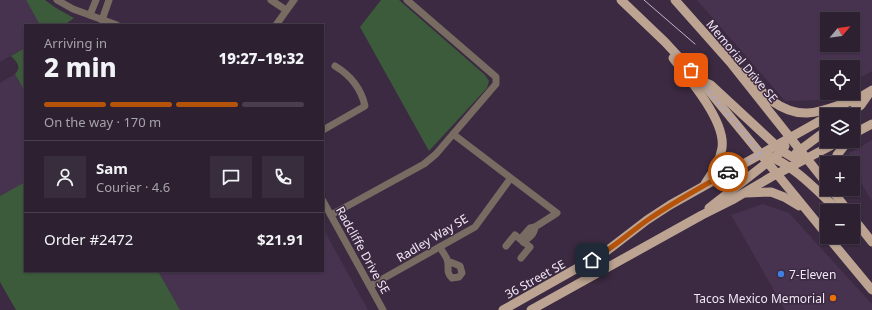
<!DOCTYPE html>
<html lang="en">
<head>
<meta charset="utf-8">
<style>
	:root { --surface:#2c2031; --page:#382d3d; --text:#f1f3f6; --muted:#a6a3ab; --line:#483e4d; --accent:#b45309 }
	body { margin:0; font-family:"Noto Sans",sans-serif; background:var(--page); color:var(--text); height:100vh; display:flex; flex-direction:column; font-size:15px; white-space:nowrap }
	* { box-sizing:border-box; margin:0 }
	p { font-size:13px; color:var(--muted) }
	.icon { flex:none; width:22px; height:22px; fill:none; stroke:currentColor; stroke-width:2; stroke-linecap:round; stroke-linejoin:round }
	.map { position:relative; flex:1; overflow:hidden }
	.side { position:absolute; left:24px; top:24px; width:300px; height:248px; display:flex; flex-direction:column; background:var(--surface); border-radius:0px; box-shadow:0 1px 3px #0004,0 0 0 1px var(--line) }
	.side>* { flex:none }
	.needle { width:26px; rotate:61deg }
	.controls { position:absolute; left:820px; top:12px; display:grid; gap:8px }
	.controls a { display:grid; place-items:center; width:40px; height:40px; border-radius:0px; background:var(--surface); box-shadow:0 1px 3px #0004,0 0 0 1px var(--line); font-size:20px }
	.pin { position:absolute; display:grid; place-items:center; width:34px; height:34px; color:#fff; margin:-17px; border-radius:8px; box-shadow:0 2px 6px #0006 }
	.courier { position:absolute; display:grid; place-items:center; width:40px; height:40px; margin:-20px; border:3px solid #b45309; border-radius:50%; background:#fff; color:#222; box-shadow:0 1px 5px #0007 }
	.headline em { font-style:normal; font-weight:800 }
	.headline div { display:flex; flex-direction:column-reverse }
	.headline { display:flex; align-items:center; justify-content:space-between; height:68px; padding:0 20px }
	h1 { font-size:26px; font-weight:800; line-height:30px }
	.bar { display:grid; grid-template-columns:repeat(4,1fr); gap:6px 4px; align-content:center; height:48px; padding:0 20px }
	.bar i { height:5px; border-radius:3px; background:var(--line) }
	.bar .selected { background:var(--accent) }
	.bar p { grid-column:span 4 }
	.line { display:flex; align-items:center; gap:10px; padding:0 20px; border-top:1px solid var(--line) }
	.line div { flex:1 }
	.round { display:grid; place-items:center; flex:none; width:42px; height:42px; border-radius:0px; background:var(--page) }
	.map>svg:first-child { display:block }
	.built { fill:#47324f; fill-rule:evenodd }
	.green { fill:#3c5b3b }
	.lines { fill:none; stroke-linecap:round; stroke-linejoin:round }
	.minor { stroke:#776b62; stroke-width:7 }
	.major { stroke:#bda492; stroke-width:9 }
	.tram { stroke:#c2b5c6; stroke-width:1 }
	.done { stroke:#b1a4b6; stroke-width:4; stroke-dasharray:0 7.2 }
	.route { stroke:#b45309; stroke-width:5 }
	.shop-dot { fill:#3f7fe0; stroke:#3b2a41; stroke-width:1.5 }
	.food-dot { fill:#e8710a; stroke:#3b2a41; stroke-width:1.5 }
	.labels { text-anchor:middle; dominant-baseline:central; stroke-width:3; stroke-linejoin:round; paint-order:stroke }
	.street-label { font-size:12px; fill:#f1e6f5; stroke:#3b2a41 }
	.poi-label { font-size:12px; fill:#f1e6f5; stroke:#3b2a41; text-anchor:start }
</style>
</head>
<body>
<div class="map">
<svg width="872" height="310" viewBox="0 0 872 310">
	<rect width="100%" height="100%" fill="#3b2a41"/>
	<!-- built -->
	<g class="built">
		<polygon points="0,0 26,0 40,25 25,25 25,48 0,62"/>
		<path d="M697,0H872V71L853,82V67H827V93H833L821,100L785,101ZM827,19H853V45H827Z"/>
		<polygon points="15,74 25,92 25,182 0,196 0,83"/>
		<polygon points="872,140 872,202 853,168 853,163 850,163 849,153"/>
		<polygon points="763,204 789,213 872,304 872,310 785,310 731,215"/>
		<polygon points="323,228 368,310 180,310 158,271 323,271"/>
	</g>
	<!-- green -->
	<g class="green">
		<polygon points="26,0 45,0 56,8 74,18 64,25 40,25"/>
		<polygon points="381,0 399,0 485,75 489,81 487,88 429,151 360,27"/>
		<path d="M25,48V92L15,74C22,67 17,62 11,56Z"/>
		<polygon points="25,182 25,271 158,271 180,310 16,310 0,282 0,196"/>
	</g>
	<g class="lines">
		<!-- minor -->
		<g class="minor">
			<polyline points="57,0 73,9 117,25"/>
			<polyline points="271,0 286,10"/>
			<polyline points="90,15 96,0"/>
			<polyline points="102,20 109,0"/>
			<polyline points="276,25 294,0"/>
			<path d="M323,130L365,106C361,88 350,75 335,66"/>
			<polyline points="453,134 557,213 535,227 530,228 523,236 524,240"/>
			<polyline points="323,201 383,310"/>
			<polyline points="331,215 424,164 436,154 496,84 496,77 407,0"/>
			<path d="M523,242C529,238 534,235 535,227"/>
			<polyline points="506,246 515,235 530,247 521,258"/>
			<path d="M440,247C442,251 445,255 447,259C450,266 445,272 452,278L459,277L462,273L460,266L448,261"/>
			<polyline points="370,286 475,227 510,179"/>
		</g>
		<!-- major -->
		<g class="major">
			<polyline points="621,0 665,42 700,80 827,235"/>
			<polyline points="675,0 730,62 827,184"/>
			<path d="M673,58C689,79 726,121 722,148C720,162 712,173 705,184"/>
			<path d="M743,72C754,80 761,93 772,101C804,124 825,109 857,99"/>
			<polyline points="706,83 711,85 782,151 792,157 807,159"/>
			<polyline points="852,102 872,90"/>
			<polyline points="847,115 861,105 868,95"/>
			<polyline points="853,134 872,124"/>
			<polyline points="796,153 827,130"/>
			<path d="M768,156C794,165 819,193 839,211"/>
			<polyline points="835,163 837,155 848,141"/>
			<polyline points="831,189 848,211"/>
			<polyline points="746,193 771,192 784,197 799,206"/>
			<polyline points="709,208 782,151 785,146"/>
			<polyline points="853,218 872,242"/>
			<polyline points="828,237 872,290"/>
			<polyline points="503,310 604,253 647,220 670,205 827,117"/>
			<polyline points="531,310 702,215 732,200 771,177 840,141"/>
		</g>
		<!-- tram -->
		<polyline class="tram" points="644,0 695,44"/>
	</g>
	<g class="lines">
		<!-- done -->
		<polyline class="done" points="691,70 761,154 728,172"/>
		<!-- route -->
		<path class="route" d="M592,260C612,249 629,233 649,219C674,202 701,187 728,172"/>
	</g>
	<!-- markers -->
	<circle class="shop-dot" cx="781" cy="274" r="4"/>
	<circle class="food-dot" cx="833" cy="298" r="4"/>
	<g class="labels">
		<!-- street labels -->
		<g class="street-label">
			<text transform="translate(742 61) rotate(50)">Memorial Drive SE</text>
			<text transform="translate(432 238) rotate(-31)">Radley Way SE</text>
			<text transform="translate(363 250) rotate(61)">Radcliffe Drive SE</text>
			<text transform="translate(535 279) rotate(-29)">36 Street SE</text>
		</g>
		<!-- poi labels -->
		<g class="poi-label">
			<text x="789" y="274">7-Eleven</text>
			<text x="825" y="298" text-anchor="end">Tacos Mexico Memorial</text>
		</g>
	</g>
</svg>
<div class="controls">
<a><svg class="needle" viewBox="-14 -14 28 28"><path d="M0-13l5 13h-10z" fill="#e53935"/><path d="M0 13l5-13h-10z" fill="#a6a3ab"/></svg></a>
<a><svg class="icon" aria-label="locate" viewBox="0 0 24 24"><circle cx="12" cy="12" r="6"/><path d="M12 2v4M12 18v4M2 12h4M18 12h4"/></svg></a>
<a><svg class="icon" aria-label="layers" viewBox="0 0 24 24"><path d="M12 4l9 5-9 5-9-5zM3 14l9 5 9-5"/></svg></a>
<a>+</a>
<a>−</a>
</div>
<div class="pin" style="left:691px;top:70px;background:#ea580c"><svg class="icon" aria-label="bag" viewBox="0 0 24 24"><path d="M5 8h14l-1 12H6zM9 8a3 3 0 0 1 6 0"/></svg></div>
<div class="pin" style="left:592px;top:260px;background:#1f2937"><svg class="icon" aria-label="home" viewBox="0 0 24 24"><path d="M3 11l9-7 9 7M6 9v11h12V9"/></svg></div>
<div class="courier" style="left:728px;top:172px"><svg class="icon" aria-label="car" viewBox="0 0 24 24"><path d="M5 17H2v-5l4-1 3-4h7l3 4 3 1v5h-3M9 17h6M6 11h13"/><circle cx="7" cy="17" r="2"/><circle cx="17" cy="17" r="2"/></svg></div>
<section class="side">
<div class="headline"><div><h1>2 min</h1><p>Arriving in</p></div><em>19:27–19:32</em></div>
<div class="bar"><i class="selected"></i><i class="selected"></i><i class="selected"></i><i></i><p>On the way · 170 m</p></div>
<div class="line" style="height:72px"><a class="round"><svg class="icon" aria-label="person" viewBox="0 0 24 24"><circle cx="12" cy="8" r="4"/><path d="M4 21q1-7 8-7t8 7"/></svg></a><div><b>Sam</b><p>Courier · 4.6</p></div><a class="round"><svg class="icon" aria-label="chat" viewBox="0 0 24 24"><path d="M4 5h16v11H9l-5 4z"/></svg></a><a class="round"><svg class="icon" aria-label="phone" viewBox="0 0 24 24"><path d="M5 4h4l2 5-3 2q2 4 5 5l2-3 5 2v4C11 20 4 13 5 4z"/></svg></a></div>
<div class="line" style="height:52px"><div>Order #2472</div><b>$21.91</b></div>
</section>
</div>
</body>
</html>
